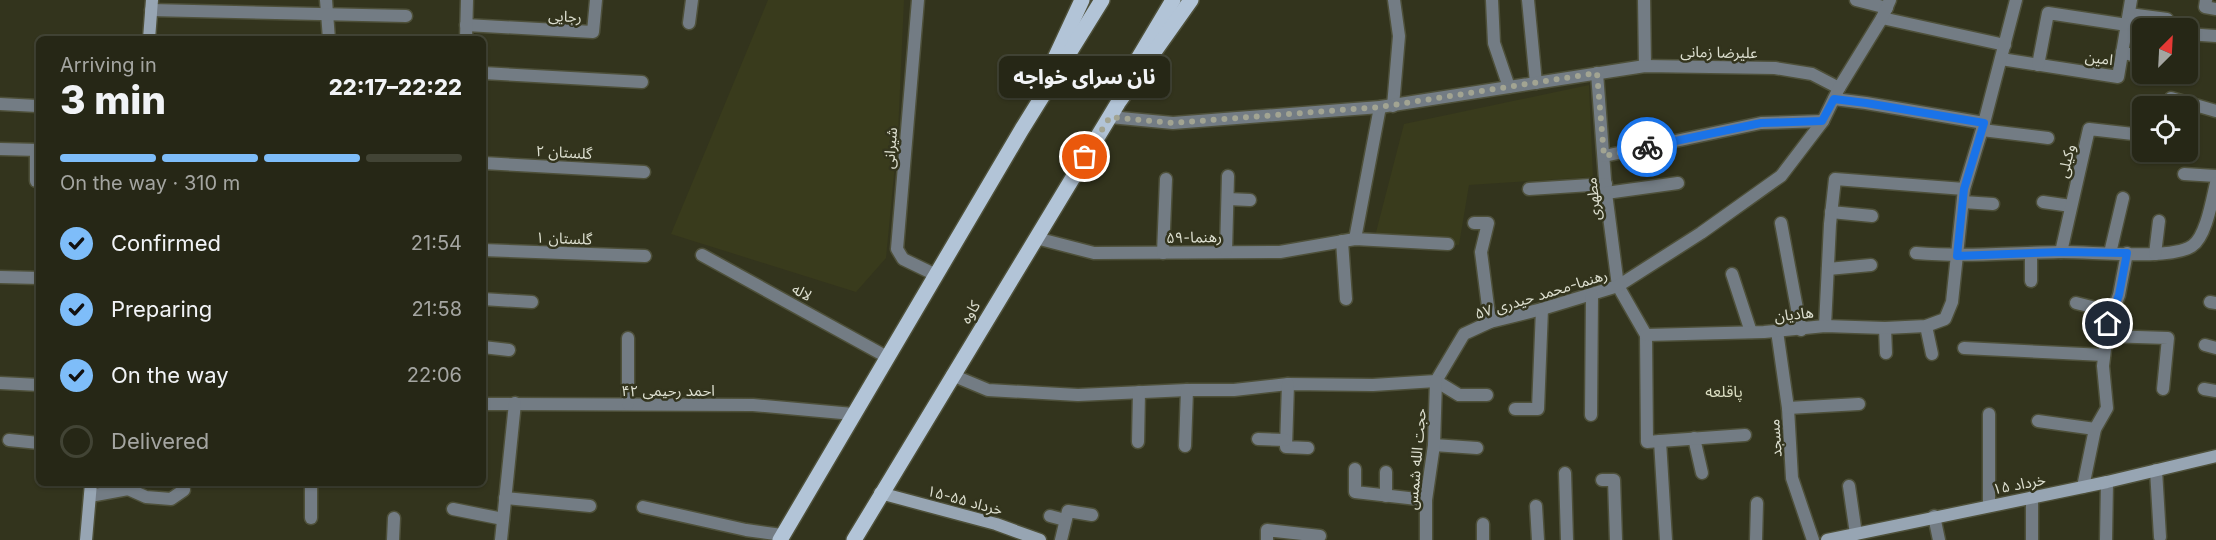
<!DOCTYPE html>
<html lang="en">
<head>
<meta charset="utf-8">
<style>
	:root { --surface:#262716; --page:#2e2f1f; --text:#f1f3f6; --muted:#a4a5a1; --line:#424435; --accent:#7ebdf9 }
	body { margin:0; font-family:Inter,"Noto Sans Arabic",sans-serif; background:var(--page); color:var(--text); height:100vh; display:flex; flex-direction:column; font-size:22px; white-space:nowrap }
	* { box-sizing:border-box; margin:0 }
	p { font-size:20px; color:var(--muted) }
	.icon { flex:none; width:33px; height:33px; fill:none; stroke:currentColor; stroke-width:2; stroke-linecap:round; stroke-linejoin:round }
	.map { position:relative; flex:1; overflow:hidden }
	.panel { position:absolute; left:36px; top:36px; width:450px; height:450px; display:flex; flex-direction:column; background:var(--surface); border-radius:9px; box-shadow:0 2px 4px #0004,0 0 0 2px var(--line) }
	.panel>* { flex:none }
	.needle { width:39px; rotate:24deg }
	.tools { position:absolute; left:2132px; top:18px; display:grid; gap:12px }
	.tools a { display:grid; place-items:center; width:66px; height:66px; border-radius:9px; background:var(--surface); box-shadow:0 2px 4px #0004,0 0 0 2px var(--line); font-size:30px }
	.pin { position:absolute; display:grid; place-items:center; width:51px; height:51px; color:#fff; margin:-26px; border:3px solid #fff; border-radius:50%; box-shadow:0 2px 6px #0007 }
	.courier { position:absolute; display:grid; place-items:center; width:60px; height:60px; margin:-30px; border:4px solid #1a73e8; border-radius:50%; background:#fff; color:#222; box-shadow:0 2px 8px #0007 }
	.bubble { position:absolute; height:42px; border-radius:9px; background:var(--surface); box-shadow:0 2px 4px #0004,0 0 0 2px var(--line); font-size:20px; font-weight:800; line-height:42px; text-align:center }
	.headline em { font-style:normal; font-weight:800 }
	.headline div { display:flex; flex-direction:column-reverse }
	.headline { display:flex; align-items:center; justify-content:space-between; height:102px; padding:0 24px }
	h1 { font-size:39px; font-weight:800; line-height:45px }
	.bar { display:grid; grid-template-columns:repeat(4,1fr); gap:9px 6px; align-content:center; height:72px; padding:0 24px }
	.bar i { height:8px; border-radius:4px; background:var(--line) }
	.bar .on { background:var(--accent) }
	.bar p { grid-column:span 4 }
	ol { padding:0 24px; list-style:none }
	li { display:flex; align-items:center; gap:18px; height:66px }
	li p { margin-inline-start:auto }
	li .icon { padding:6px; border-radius:50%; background:var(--accent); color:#111; stroke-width:4 }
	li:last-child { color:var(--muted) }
	li i { width:33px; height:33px; border:3px solid var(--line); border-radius:50% }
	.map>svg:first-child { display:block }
	.built { fill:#393b1c }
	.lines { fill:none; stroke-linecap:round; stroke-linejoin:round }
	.street-casing { stroke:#4e503a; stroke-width:15 }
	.secondary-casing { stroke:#4e503a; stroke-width:15 }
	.primary-casing { stroke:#4e503a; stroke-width:18 }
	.street { stroke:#737c84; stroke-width:12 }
	.secondary { stroke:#97a5b3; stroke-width:12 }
	.primary { stroke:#b2c4d7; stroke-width:15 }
	.done { stroke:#a2a492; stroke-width:6; stroke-dasharray:0 10.8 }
	.route { stroke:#1a73e8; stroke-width:8 }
	.labels { text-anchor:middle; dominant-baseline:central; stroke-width:5; stroke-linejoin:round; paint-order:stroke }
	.street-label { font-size:15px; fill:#dee0d1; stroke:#33341d }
	.neighbourhood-label { font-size:16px; fill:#dbdec1; stroke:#33341d }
</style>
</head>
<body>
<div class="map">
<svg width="2216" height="540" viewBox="0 0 2216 540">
	<rect width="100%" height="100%" fill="#33341d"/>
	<!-- built -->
	<g class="built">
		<polygon points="768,0 904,0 898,133 886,258 856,292 671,234"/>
		<polygon points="1589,85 1593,177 1469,185 1459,245 1374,240 1404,124"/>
	</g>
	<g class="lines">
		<!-- street casing -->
		<g class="street-casing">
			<g id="street">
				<polyline points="326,0 329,39"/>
				<polyline points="918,0 897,249 903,259 936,275"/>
				<polyline points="1492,0 1494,43 1509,87"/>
				<polyline points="1528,0 1536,83"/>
				<polyline points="1644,0 1645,66"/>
				<polyline points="1856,0 1887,8"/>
				<polyline points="2206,0 2205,7 2216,9"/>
				<polyline points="151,10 406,16"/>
				<polyline points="2129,14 2167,19"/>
				<polyline points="1882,18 2005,45"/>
				<polyline points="689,23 692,0"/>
				<polyline points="466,25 593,32 596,0"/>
				<polyline points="2187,34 2216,36"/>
				<polyline points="466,39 467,0"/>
				<polyline points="2122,52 2142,58"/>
				<polyline points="2001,59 2118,77 2131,0"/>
				<polyline points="2038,65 2048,13 2127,25"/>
				<polyline points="483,73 642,82"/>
				<polyline points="1597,73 1606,193 1618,286 1646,335 1647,442 1660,441 1666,540"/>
				<polyline points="2171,98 2216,111"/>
				<polyline points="1834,99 1866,103 1984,123"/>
				<polyline points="0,104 37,106"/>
				<polyline points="1393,106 1399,36 1394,0"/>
				<polyline points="1110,117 1173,123 1380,107 1645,66 1775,68 1812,74 1839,88"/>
				<polyline points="1982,130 2048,138"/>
				<polyline points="0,149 39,150"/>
				<polyline points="1604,156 1761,123 1823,121"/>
				<polyline points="483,163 644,172"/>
				<polyline points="2184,174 2216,176"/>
				<polyline points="36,181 36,150"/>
				<polyline points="1529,189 1606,184"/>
				<polyline points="1606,193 1678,183"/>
				<polyline points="1228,199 1250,200"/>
				<polyline points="1963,202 1993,204"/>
				<polyline points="2043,202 2071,206"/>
				<polyline points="1831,212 1872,216"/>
				<polyline points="1474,223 1488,223 1481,252 1490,322"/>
				<polyline points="1781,223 1801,330"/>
				<polyline points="1036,238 1094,253 1280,252 1355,239 1448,244"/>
				<polyline points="1355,239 1380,107"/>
				<polyline points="1342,241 1346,299"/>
				<polyline points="483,250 645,256"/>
				<polyline points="1226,251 1228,176"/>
				<polyline points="2061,252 2089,129 2142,135"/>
				<polyline points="1163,253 1166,179"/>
				<path d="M1916,253C1964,257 2011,253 2059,252C2088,251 2170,261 2192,246C2206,237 2212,200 2216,183"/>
				<polyline points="2110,253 2123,198"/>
				<polyline points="2155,254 2159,221"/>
				<polyline points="702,255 887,357"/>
				<polyline points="1828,269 1871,265"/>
				<polyline points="1732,274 1751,332"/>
				<polyline points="0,277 39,278"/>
				<polyline points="2031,281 2031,253"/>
				<polyline points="483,299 532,302"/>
				<polyline points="2210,302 2216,303"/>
				<polyline points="2076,303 2112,312"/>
				<polyline points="1825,326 1830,224 1835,179 1964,189"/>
				<polyline points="1926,326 1932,354"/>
				<polyline points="1885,328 1886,353"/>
				<polyline points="1777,331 1788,408 1792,478 1813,540"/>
				<polyline points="1646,335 1764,332 1825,326 1885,328 1926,326 1945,319 1952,302 1964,189 1984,123 2016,0"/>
				<polyline points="2106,336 2168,338 2163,389"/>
				<polyline points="2205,345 2216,348"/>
				<polyline points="483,347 509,350"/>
				<polyline points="1964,348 2104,355"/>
				<polyline points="952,375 988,390 1078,395 1187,390 1234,390 1288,384 1373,385 1436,381 1464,334 1490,322 1542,309 1618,286 1701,233 1781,176 1823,121 1839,88 1882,18 1890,0"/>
				<polyline points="1436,381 1459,395 1487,395"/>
				<polyline points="0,383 39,385"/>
				<polyline points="1288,384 1286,447 1308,448"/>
				<polyline points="2204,389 2216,391"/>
				<polyline points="483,404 753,405 853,414"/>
				<polyline points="628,404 628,338"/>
				<polyline points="1788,408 1859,404"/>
				<polyline points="1515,409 1538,409 1542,309"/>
				<polyline points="1591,415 1592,295"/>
				<polyline points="2038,421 2095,429"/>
				<polyline points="1694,438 1702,473"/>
				<polyline points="1258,439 1285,440"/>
				<polyline points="9,440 39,443"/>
				<polyline points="1660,441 1745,435"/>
				<polyline points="1138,442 1139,392"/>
				<polyline points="1434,445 1477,448"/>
				<polyline points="1185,446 1187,390"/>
				<polyline points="1355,469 1355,492 1426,500"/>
				<polyline points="2156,470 2160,537"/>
				<polyline points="1565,473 1567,540"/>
				<polyline points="1602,480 1614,480 1616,540"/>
				<polyline points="1849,486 1856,534"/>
				<polyline points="2083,487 2095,429 2107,408 2103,366 2108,324 2119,295 2127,253"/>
				<polyline points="90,496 128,489 146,497 171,499 184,490"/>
				<polyline points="1386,496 1386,472"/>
				<polyline points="2032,497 2032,540"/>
				<polyline points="505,498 590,506"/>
				<polyline points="1989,505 1989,414"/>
				<polyline points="1536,506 1538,540"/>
				<polyline points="643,507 746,530 782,535"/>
				<polyline points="453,509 503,519"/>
				<polyline points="1050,516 1065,520"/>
				<polyline points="1934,516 1939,540"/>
				<polyline points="311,518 311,483"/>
				<polyline points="393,540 394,518"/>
				<polyline points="501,540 515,403"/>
				<polyline points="1061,540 1068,511 1092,515"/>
				<polyline points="1267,540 1267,530 1320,536"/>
				<polyline points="1426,540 1426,500 1434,445 1436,381"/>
				<polyline points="1483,540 1483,524"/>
				<polyline points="1756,540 1757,503"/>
				<polyline points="2106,540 2107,482"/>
			</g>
		</g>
		<!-- secondary casing -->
		<g class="secondary-casing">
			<g id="secondary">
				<polyline points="149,39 152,0"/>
				<polyline points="880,493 996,524 1040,540"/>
				<polyline points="86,540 91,483"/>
				<polyline points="1827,540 2107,482 2216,456"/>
			</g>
		</g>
		<!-- primary casing -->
		<g class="primary-casing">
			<g id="primary">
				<polyline points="1136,62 1173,0"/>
				<polyline points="1050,69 1082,0"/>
				<polyline points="780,540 1022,129 1102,0"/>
				<polyline points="854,540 1118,103 1191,0"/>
			</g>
		</g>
		<!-- street -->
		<use href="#street" class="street"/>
		<!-- secondary -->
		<use href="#secondary" class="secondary"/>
		<!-- primary -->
		<use href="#primary" class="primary"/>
	</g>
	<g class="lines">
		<!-- done -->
		<polyline class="done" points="1085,157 1110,117 1173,123 1380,107 1597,73 1604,156 1647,147"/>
		<!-- route -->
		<polyline class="route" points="1647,147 1761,123 1822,121 1834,99 1866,103 1984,123 1964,189 1957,256 2061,252 2127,253 2119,295 2108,324"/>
	</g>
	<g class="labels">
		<!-- street labels -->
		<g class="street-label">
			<text transform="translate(565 16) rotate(3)">رجایی</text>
			<text transform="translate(1719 52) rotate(1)">علیرضا زمانی</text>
			<text transform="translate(2099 58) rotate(7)">امین</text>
			<text transform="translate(890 148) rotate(-85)">شیرانی</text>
			<text transform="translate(564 152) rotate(3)">گلستان ۲</text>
			<text transform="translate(2066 161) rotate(-77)">وکیلی</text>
			<text transform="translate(1593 199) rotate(-96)">مطهری</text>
			<text transform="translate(1194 237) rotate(-1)">۵۹-رهنما</text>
			<text transform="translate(564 238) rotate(2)">گلستان ۱</text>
			<text transform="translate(802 292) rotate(29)">لاله</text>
			<text transform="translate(1541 294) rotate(-17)">۵۷ رهنما-محمد حیدری</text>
			<text transform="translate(970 312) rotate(-59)">کاوه</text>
			<text transform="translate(1794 314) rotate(-6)">هادیان</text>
			<text x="668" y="390">۴۲ احمد رحیمی</text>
			<text transform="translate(1775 438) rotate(-94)">مسجد</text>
			<text transform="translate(1416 459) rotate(-85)">حجت الله شمس</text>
			<text transform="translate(2019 484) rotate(-11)">۱۵ خرداد</text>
			<text transform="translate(965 500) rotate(15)">۱۵-۵۵ خرداد</text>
		</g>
		<!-- neighbourhood labels -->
		<g class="neighbourhood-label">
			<text x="1724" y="391">پاقلعه</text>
		</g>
	</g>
</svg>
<div class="tools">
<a><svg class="needle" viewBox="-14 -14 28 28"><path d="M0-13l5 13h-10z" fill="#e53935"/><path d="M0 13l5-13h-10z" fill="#a4a5a1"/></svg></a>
<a><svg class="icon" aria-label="locate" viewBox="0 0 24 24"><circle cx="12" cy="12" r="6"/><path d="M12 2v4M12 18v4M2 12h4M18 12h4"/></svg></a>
</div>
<div class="pin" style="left:1085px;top:157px;background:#ea580c"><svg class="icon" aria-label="bag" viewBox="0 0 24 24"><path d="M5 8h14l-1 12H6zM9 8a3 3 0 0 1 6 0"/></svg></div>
<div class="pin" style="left:2108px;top:324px;background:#1f2937"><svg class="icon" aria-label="home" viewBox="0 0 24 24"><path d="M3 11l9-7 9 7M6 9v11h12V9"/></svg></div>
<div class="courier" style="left:1647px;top:147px"><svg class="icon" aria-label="bike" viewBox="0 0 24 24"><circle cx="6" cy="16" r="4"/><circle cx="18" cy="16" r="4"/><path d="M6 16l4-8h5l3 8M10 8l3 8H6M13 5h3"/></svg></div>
<div class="bubble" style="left:999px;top:56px;width:171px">نان سرای خواجه</div>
<section class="panel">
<div class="headline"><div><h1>3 min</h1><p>Arriving in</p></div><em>22:17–22:22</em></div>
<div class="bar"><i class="on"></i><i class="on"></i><i class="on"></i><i></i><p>On the way · 310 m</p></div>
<ol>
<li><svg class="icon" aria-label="check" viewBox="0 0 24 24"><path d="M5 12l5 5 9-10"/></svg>Confirmed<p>21:54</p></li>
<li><svg class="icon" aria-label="check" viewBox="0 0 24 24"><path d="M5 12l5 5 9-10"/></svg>Preparing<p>21:58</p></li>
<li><svg class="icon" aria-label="check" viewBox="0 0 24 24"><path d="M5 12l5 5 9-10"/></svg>On the way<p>22:06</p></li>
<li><i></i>Delivered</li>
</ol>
</section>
</div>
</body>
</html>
